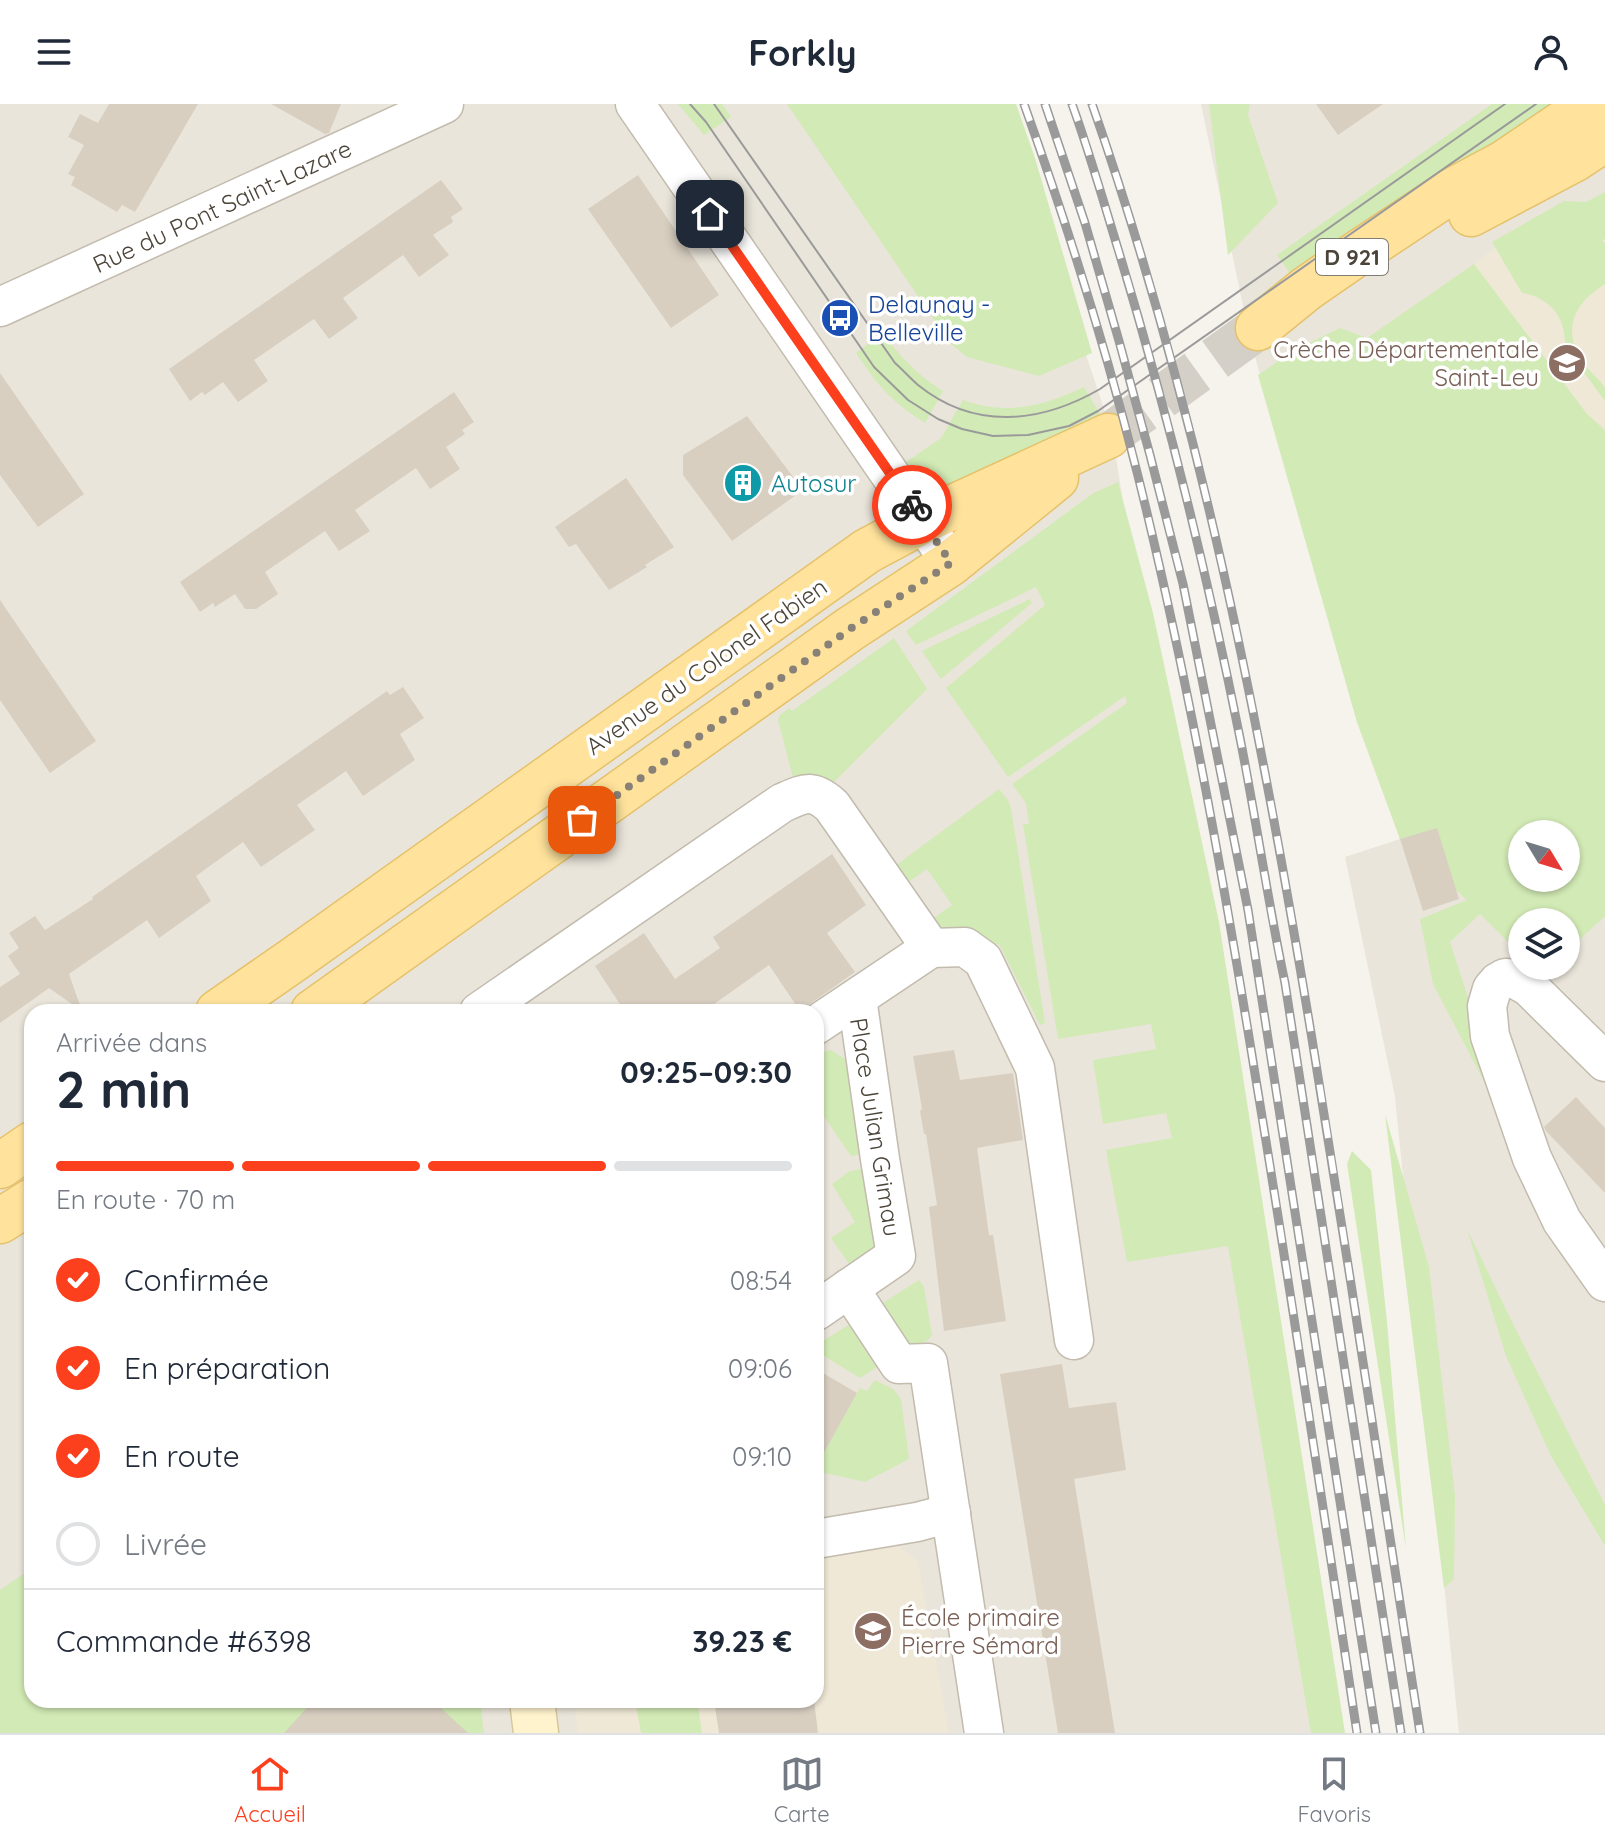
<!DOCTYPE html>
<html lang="fr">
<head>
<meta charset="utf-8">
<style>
	:root { --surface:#fff; --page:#f2f2f3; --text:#1f2937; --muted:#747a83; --line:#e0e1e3; --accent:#fc3f1d }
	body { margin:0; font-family:Quicksand,sans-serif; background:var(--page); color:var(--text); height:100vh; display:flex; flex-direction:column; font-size:30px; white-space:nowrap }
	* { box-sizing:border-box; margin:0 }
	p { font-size:26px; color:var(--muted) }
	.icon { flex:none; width:44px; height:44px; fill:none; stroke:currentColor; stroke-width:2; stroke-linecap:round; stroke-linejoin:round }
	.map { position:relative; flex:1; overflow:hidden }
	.sheet { position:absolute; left:24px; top:900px; width:800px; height:704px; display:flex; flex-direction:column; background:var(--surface); border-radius:24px; box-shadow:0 2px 6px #0004 }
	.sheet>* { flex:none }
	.needle { width:52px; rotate:128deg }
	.fabs { position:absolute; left:1508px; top:716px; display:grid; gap:16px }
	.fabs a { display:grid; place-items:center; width:72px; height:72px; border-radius:50%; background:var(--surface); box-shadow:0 2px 6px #0004; font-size:40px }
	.pin { position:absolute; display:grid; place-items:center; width:68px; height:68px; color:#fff; margin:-34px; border-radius:16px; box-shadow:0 4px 12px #0006 }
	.courier { position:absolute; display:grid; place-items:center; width:80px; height:80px; margin:-40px; border:6px solid #fc3f1d; border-radius:50%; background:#fff; color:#222; box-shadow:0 2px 10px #0007 }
	.summary em { font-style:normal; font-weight:700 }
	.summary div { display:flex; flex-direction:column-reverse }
	.summary { display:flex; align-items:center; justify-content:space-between; height:136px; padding:0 32px }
	h1 { font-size:52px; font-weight:700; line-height:60px }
	.bar { display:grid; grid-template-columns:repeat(4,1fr); gap:12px 8px; align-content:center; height:96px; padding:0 32px }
	.bar i { height:10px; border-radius:6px; background:var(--line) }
	.bar .current { background:var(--accent) }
	.bar p { grid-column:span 4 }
	.line { display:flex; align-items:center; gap:20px; padding:0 32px; border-top:2px solid var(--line) }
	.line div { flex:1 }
	ol { padding:0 32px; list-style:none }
	li { display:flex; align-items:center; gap:24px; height:88px }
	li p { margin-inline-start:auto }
	li .icon { padding:8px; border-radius:50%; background:var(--accent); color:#fff; stroke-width:4 }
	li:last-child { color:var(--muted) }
	li i { width:44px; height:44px; border:4px solid var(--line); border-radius:50% }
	header { display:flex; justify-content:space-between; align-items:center; height:104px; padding:0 32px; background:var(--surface); font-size:36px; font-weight:700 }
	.tab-bar { display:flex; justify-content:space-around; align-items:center; height:112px; border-top:2px solid var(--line); background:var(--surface); font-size:22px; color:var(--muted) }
	.tab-bar a { display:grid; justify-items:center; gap:4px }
	.tab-bar .current { color:var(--accent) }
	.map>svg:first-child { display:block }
	.residential { fill:#eae5da; fill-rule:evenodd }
	.education { fill:#efe8d6 }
	.green { fill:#d2eab5; fill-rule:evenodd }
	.building { fill:#d8cfc1 }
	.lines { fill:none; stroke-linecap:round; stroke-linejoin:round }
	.primary-tunnel { stroke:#d4d0c8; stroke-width:44; stroke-dasharray:44 22; stroke-linecap:butt }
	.street-casing { stroke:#c2bbae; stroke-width:41 }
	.secondary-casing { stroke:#d6c79b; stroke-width:47 }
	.primary-casing { stroke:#e6c16a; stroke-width:47 }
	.street { stroke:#fff; stroke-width:38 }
	.secondary { stroke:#fff3cd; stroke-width:44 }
	.primary { stroke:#ffe39c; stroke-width:44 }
	.tram { stroke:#9a9a9a; stroke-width:2 }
	.rail-casing { stroke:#9a9a9a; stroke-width:9 }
	.rail { stroke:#fff; stroke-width:6; stroke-dasharray:18; stroke-linecap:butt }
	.done { stroke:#878178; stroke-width:8; stroke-dasharray:0 14.4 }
	.route { stroke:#fc3f1d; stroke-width:10 }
	.labels { text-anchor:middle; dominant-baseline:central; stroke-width:7; stroke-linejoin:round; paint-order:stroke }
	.shield { fill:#fff; stroke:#817c74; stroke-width:2 }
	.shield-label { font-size:22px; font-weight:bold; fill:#4b4439 }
	.street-label { font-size:24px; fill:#4b4439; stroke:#fff }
	.transit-label { font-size:24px; fill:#164399; stroke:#fff; text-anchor:start }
	.education-label { font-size:24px; fill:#785e54; stroke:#fff; text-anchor:end }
	.culture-label { font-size:24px; fill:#0d838f; stroke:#fff; text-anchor:start }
</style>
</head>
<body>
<header><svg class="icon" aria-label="menu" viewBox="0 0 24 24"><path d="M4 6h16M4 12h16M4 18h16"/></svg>Forkly<svg class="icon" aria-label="person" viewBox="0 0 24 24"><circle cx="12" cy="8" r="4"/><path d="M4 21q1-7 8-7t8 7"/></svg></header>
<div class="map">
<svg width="1605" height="1629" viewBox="0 0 1605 1629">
	<rect width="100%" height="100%" fill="#f6f3ec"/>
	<!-- residential -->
	<g class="residential">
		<path d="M0,0H1003L1112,329L1321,1629H0ZM32,908H816V1596H32Z"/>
		<path d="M1201,0H1605V1629H1459L1395,993L1345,753L1400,735L1357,618L1249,231ZM1522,730H1566V774H1522ZM1522,818H1566V862H1522Z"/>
	</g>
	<!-- education -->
	<g class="education">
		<polygon points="1605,135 1605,347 1462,169 1495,144"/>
		<polygon points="893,1439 918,1457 949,1629 578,1629 574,1596 816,1596 816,1451"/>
	</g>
	<!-- green -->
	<g class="green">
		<polygon points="678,0 722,0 731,13 704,31"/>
		<polygon points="787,0 1016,0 1035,54 1092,249 1039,272 967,253 950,239"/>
		<polygon points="1209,0 1250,0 1248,11 1278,99 1228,151"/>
		<polygon points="1492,0 1558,0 1296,178 1277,151"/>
		<path d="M1605,88V135L1602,136L1605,139V180C1573,200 1561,226 1584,260C1589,267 1602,278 1605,284C1605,285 1605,297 1605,297L1568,247C1564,238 1565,230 1562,221C1558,204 1539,191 1522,189L1492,138L1564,97L1586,98Z"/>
		<path d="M1474,160L1587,310L1605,326V812L1566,848V818H1522V852L1480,810L1450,838L1513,1033L1433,880L1420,815L1467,796L1400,735L1357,618L1258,271L1293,247L1340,224L1367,234ZM1522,730H1566V774H1522Z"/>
		<path d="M882,229C899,251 918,272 943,287L925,319C892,298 877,281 856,249Z"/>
		<path d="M1084,283L1103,315L954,382C932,381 919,375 906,358L941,334L963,296C1007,312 1043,302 1084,283Z"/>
		<polygon points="1118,378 1153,509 1219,818 1345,1629 1311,1629 1228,1142 1127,1158 1106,1046 1172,1034 1166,1009 1103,1020 1093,956 1156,945 1151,920 1058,935 1023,720 1029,720 1026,699 1012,680 1127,599 1125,592 1008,673 946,584 1045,501 1036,483 916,541 906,527 1092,390"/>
		<polygon points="1030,495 1032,499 941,575 922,547"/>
		<polygon points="894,534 927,585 831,681 810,671 793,674 778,616 779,612 789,604 792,607"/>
		<polygon points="999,685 1008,696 1011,704 1045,919 1040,921 999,840 989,844 947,829 928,818 952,801 927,765 903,782 891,765"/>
		<polygon points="831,946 851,959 866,1050 851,1052 816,1001 816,950"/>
		<polygon points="1385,1010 1429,1163 1455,1392 1454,1475 1444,1484"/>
		<polygon points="1352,1047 1371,1066 1387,1218 1406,1445 1347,1060"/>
		<polygon points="867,1064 879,1141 852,1164 831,1134 855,1118 832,1080 850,1067"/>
		<polygon points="1467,1125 1514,1222 1605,1401 1605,1442 1551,1352 1506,1252"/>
		<polygon points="919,1176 924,1183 932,1231 928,1236 899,1250 881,1200"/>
		<polygon points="855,1217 890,1255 860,1274 816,1247 818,1240"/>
		<polygon points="875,1276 893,1285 901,1295 909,1355 865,1378 816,1367 816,1337 827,1342 860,1284 867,1287"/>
		<polygon points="32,1464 32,1596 480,1596 484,1629 0,1629 0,1486"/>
		<polygon points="635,1596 697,1596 702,1629 641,1629"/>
	</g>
	<!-- building -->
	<g class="building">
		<polygon points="109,0 198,0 135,108 122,101 117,108 71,81 75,73 68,70 84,41 68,33 80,10 98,19"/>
		<polygon points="271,0 341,0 329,29 325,30"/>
		<polygon points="1316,0 1383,0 1338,31"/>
		<polygon points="638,71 719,191 671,224 588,105"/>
		<polygon points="441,76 463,105 451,113 453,118 433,131 449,151 419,173 403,151 343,194 358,214 329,235 314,215 254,256 268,277 238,298 223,278 205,291 202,288 190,297 169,265"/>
		<polygon points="0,269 84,390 38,423 0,371"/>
		<polygon points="454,288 474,318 462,326 465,330 446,343 460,365 430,385 416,364 355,406 370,427 339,447 325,427 265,468 278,490 256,505 245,505 235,490 215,503 213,499 200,508 180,478"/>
		<polygon points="747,312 803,386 732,437 683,371 683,351"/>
		<polygon points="626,374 674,443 645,461 647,463 609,486 576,440 569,443 555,423"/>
		<polygon points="0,496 96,637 50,669 0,596"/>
		<polygon points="403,583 424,614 400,630 415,656 363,692 346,667 297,701 315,726 261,763 243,738 196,772 211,797 159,834 147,816 69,870 82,907 49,884 0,919 0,883 20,870 8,852 19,844 9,829 35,812 45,826 93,795 92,793 387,587 390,591"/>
		<polygon points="1437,724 1459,795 1423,807 1400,735"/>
		<polygon points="832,750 866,801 827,829 855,868 800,907 769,861 703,908 625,908 595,862 644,829 675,875 720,844 713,833"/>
		<polygon points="954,946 960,976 1013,969 1023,1036 977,1044 989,1131 993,1131 1006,1217 944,1227 929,1103 937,1101 926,1030 924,1030 920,1007 922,1005 913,952"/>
		<polygon points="1576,993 1605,1024 1605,1089 1546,1027 1544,1023"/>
		<polygon points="1062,1260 1069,1304 1116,1298 1126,1366 1074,1375 1115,1629 1058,1629 1000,1270"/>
		<polygon points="816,1265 857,1289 816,1363"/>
		<polygon points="314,1596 432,1596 468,1629 284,1629"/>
		<polygon points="714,1596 814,1596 818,1629 719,1629"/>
	</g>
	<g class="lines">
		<!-- primary-tunnel -->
		<polyline class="primary-tunnel" points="1108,332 1258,224"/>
		<!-- street casing -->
		<g class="street-casing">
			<g id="street">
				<polyline points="635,0 951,459"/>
				<polyline points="0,203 444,0"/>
				<polyline points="931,844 965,843 983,856 1035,964 1074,1236"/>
				<path d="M479,908L782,699C805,689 812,684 832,702L931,844"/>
				<polyline points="816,921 931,844"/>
				<polyline points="1605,958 1529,883 1515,875 1505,874 1498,878 1492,885 1487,902 1490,932 1532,1054 1562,1117 1605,1178"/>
				<polyline points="849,1184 899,1260 928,1259 984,1629"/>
				<polyline points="816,1207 896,1152 880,1055 857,894"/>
				<polyline points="816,1435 917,1418 951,1409"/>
			</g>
		</g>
		<!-- secondary casing -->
		<g class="secondary-casing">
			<polyline id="secondary" points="532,1596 536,1629"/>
		</g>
		<!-- primary casing -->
		<g class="primary-casing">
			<g id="primary">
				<polyline points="1471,110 1575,55 1605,35"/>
				<polyline points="1258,224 1306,185 1361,147 1450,88 1504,59 1591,0"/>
				<polyline points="218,908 293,856 867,447 923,417 1108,332"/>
				<polyline points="313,908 850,525 951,459 1056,374"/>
				<polyline points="0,1062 32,1040"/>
				<polyline points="0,1117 32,1097"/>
			</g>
		</g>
		<!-- street -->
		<use href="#street" class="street"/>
		<!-- secondary -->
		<use href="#secondary" class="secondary"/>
		<!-- primary -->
		<use href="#primary" class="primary"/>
		<!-- tram -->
		<g class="tram">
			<polyline points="690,0 706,18 874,263 908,296 938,315 962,325 993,332 1028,331 1069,322 1098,307 1536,0"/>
			<path d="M714,0L895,259C903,266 910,274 918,281C975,327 1041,319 1100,285L1505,0"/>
		</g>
		<!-- rail casing -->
		<g class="rail-casing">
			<g id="rail">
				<path d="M1024,0C1067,120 1106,244 1137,368C1187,568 1223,772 1256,976C1292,1193 1324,1411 1357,1629"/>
				<polyline points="1045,0 1085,119 1119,237 1150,351 1183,480 1248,806 1376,1629"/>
				<path d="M1072,0C1089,47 1103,96 1118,145C1167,306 1207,469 1240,634C1256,715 1268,798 1285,879L1401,1629"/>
				<path d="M1092,0C1198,303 1260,619 1312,935C1350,1166 1384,1398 1420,1629"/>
			</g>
		</g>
		<!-- rail -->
		<use href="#rail" class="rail"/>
	</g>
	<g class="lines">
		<!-- done -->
		<polyline class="done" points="582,716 850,525 951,459 912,401"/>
		<!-- route -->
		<polyline class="route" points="710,110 912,401"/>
	</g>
	<!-- icons -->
	<defs>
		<g id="bus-disc" transform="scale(2)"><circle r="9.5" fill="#1a4fb4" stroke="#fff"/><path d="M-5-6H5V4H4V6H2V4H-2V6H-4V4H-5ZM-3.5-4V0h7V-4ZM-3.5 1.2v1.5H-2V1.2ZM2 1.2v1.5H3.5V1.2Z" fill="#fff"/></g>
		<g id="school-disc" transform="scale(2)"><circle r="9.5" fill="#8d6e63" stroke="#fff"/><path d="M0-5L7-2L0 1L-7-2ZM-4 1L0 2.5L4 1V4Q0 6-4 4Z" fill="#fff"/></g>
		<g id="building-disc" transform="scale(2)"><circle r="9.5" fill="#0f9aa8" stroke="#fff"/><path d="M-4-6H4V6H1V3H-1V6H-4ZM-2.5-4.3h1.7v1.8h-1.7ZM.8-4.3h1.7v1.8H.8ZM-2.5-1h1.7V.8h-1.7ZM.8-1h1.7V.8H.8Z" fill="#fff"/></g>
	</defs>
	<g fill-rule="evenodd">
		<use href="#bus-disc" x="840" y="214"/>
		<use href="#school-disc" x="1567" y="259"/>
		<use href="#building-disc" x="743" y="379"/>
		<use href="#school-disc" x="873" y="1527"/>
	</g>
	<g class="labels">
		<!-- shield labels -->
		<rect class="shield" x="1316" y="135" width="72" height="36" rx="6"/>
		<g class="shield-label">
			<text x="1352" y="153">D 921</text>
		</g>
		<!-- street labels -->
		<g class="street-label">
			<text transform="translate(222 102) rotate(-25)">Rue du Pont Saint-Lazare</text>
			<text transform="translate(706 562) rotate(-35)">Avenue du Colonel Fabien</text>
			<text transform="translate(876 1023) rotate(81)">Place Julian Grimau</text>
		</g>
		<!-- transit labels -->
		<g class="transit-label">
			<text x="868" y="200">Delaunay -<tspan x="868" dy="28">Belleville</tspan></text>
		</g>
		<!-- education labels -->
		<g class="education-label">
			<text x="1539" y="245">Crèche Départementale<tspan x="1539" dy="28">Saint-Leu</tspan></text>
			<text x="901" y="1513" text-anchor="start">École primaire<tspan x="901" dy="28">Pierre Sémard</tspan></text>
		</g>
		<!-- culture labels -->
		<g class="culture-label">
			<text x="771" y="379">Autosur</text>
		</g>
	</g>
</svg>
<div class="fabs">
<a><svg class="needle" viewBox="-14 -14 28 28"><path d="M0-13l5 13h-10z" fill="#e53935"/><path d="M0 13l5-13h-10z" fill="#747a83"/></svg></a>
<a><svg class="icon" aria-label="layers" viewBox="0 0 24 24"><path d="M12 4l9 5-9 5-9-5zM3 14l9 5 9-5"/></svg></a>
</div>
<div class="pin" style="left:582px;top:716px;background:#ea580c"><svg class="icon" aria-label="bag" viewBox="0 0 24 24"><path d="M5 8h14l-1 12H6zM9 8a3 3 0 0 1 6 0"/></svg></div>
<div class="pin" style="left:710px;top:110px;background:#1f2937"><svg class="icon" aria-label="home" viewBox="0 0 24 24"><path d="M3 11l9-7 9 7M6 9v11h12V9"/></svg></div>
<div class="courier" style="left:912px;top:401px"><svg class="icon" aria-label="bike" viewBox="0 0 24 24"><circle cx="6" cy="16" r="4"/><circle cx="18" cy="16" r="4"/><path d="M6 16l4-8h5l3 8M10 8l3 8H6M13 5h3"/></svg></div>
<section class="sheet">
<div class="summary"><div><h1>2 min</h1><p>Arrivée dans</p></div><em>09:25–09:30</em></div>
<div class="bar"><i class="current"></i><i class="current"></i><i class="current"></i><i></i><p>En route · 70 m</p></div>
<ol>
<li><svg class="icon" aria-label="check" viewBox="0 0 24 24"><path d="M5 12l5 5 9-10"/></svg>Confirmée<p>08:54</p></li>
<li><svg class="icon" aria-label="check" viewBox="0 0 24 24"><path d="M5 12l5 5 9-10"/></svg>En préparation<p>09:06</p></li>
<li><svg class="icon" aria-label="check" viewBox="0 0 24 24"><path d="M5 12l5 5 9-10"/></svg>En route<p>09:10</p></li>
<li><i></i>Livrée</li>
</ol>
<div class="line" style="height:104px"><div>Commande #6398</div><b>39.23 €</b></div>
</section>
</div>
<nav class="tab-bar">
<a class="current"><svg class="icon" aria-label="home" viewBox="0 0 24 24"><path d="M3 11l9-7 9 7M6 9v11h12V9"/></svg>Accueil</a>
<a><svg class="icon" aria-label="map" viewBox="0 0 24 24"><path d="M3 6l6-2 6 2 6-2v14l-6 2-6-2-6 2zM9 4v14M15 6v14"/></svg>Carte</a>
<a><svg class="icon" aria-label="saved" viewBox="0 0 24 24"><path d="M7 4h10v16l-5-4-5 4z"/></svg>Favoris</a>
</nav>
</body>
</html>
